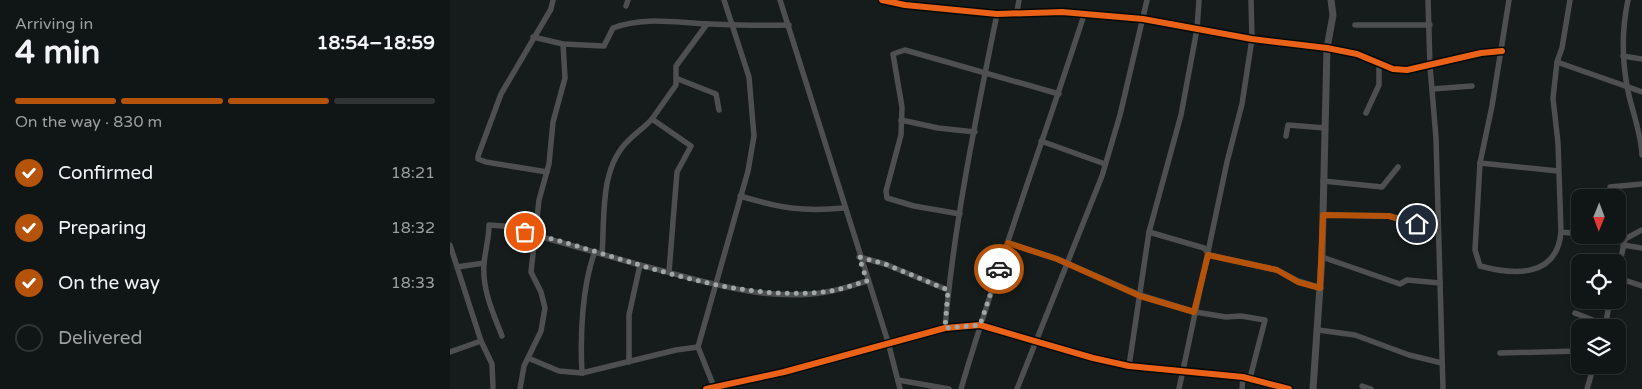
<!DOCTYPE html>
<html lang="en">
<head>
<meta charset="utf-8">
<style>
	:root { --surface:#101515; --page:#1e2222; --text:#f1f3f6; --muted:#9c9fa0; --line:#303434; --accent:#b45309 }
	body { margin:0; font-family:"Varela Round",sans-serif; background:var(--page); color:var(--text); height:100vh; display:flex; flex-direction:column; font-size:19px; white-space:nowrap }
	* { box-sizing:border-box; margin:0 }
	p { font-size:16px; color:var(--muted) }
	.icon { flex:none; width:28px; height:28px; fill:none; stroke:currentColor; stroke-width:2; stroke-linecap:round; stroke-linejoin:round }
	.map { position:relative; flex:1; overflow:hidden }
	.drawer { display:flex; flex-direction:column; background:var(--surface); width:450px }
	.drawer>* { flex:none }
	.needle { width:32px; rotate:181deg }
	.buttons { position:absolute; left:1121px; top:189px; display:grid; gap:10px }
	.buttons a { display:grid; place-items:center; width:55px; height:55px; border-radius:10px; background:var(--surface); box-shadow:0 1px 4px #0004,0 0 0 1px var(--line); font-size:25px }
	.pin { position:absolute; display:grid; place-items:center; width:42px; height:42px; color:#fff; margin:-21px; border:2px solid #fff; border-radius:50%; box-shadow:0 1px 5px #0007 }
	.courier { position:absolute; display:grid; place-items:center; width:50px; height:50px; margin:-25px; border:4px solid #b45309; border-radius:50%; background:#fff; color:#222; box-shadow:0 1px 6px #0007 }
	.headline em { font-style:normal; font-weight:700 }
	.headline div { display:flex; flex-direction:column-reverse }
	.headline { display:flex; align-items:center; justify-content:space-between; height:85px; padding:0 15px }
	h1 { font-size:32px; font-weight:700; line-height:38px }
	.bar { display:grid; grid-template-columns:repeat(4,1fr); gap:8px 5px; align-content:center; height:60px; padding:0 15px }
	.bar i { height:6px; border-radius:4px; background:var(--line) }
	.bar .active { background:var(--accent) }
	.bar p { grid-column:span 4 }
	ol { padding:0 15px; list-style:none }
	li { display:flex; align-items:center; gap:15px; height:55px }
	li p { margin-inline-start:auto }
	li .icon { padding:5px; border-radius:50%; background:var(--accent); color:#fff; stroke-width:4 }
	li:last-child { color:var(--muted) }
	li i { width:28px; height:28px; border:2px solid var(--line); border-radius:50% }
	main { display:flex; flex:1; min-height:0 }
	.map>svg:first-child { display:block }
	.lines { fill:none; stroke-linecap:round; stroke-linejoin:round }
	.minor { stroke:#4e4f50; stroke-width:5.5 }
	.tertiary { stroke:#4e4f50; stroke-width:7 }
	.cycleway-casing { stroke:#040909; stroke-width:9 }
	.cycleway { stroke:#ea6118; stroke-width:6 }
	.done { stroke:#9fa7a7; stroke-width:5; stroke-dasharray:0 9 }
	.route { stroke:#b45309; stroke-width:6 }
</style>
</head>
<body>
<main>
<section class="drawer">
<div class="headline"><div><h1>4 min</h1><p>Arriving in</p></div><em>18:54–18:59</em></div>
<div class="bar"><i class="active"></i><i class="active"></i><i class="active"></i><i></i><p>On the way · 830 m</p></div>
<ol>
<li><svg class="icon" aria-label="check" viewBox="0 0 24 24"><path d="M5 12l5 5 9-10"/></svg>Confirmed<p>18:21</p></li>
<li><svg class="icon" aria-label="check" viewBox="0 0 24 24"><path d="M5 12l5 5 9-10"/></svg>Preparing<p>18:32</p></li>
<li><svg class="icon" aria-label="check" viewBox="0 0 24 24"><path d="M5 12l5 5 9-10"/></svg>On the way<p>18:33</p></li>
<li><i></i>Delivered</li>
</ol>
</section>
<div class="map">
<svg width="1192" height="389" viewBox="0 0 1192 389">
	<rect width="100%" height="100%" fill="#161c1c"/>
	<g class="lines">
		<!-- minor -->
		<g class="minor">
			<polyline points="330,0 438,342 450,389"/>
			<polyline points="432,0 455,5 547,14 612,12 693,19 802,39 877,48 907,54 943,69 957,70 1031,53 1052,51"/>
			<polyline points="978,0 980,66 986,138 993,389"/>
			<polyline points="1059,0 1042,106 1030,163 1108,171"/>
			<polyline points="1120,0 1112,48 1107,62 1103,98 1108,143 1111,232 1130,234"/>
			<path d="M1178,0C1172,28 1172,58 1177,86C1181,109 1191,131 1192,155"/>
			<polyline points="176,6 178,0"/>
			<polyline points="567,12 569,0"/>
			<polyline points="905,25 980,25"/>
			<path d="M83,37L113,44L154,46L163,28C194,16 227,23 258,24C285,25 312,26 339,25"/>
			<polyline points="1173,56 1192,59"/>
			<polyline points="1107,62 1192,92"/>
			<polyline points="228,79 266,94 269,110"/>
			<polyline points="982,89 1022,86"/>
			<polyline points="916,113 929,85 929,65"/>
			<polyline points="202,119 226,85 226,66 257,24"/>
			<polyline points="451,120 488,128 525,132"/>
			<polyline points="836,136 838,125 875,128"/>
			<polyline points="591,141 655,164"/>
			<path d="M1030,163L1025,250L1030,266C1064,275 1107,278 1111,232"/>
			<polyline points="97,172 36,162 28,159 28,156 51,94 101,9 103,0"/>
			<polyline points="873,181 932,187 948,167"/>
			<polyline points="1160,187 1192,184"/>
			<path d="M290,196C330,208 352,212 394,208"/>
			<polyline points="510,214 464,206 437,198 436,191 451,135 452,107 443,54 455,50 609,94"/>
			<polyline points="873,215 939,216 987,230"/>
			<polyline points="699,232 754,248 759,255 827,270 848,281 871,288"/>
			<polyline points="1135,235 1175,239"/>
			<polyline points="558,243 607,259 690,295 745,312 776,317 791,316 815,320 800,378"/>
			<polyline points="0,245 31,341 42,364 43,387"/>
			<polyline points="1173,245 1192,248"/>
			<path d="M152,254C155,217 149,168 179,140C187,132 195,127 202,119L241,146L227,172L219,272"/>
			<polyline points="409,257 435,264 498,290"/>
			<polyline points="872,257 950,284 957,280 990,283"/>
			<polyline points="7,267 34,263"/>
			<polyline points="1168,272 1175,239 1192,230"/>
			<polyline points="1168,278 1192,286"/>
			<polyline points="1125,313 1155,325"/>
			<polyline points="1155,327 1160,300"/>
			<path d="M495,328C504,223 526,118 547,14"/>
			<polyline points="868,330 905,335 959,355 992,363"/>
			<path d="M52,336C43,313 32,289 34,264C35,251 39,239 39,225L53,226L190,265"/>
			<polyline points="248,347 264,387"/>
			<polyline points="0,352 31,341"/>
			<polyline points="1050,353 1130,351"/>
			<polyline points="78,358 109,371 132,373 226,350 248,347 298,171 304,136 299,77 274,0"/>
			<path d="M179,362V315L190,265C250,280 314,303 376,292C390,290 403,285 417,281"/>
			<polyline points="679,366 699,232 731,115 747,29 749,0"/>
			<path d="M132,373C130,336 132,286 145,251"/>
			<polyline points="448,380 499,389"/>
			<polyline points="912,386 921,389"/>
			<polyline points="70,389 74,366 91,331 95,308 91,292 81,272 89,200 99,164 103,122 115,78 113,44"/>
			<polyline points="256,389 334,372 495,328 530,325 643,358 679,366 793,377 839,389"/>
			<path d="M511,389C548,263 594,139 634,15"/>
			<polyline points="567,389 652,176 670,115 697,0"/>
			<polyline points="729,389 777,162 792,104 802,39 801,0"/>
			<polyline points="792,389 793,377"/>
			<polyline points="1137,389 1144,365"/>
		</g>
		<!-- tertiary -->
		<polyline class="tertiary" points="863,389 872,257 877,48 883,15 881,0"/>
		<!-- cycleway casing -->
		<g class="cycleway-casing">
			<g id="cycleway">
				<polyline points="432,0 455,5 547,14 612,12 693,19 802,39 877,48 907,54 943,69 957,70 1031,53 1052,51"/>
				<polyline points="256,389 334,372 495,328 530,325 643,358 679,366 793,377 839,389"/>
			</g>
		</g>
		<!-- cycleway -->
		<use href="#cycleway" class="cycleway"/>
	</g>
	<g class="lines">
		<!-- done -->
		<path class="done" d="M75,232C172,255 272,302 373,292C387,291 403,285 417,281L409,257L435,264L498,290L495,328L530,325L549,269"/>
		<!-- route -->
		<polyline class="route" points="549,269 558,243 607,259 690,296 744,312 758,255 827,270 848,282 870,288 873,215 939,216 967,224"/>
	</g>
</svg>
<div class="buttons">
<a><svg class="needle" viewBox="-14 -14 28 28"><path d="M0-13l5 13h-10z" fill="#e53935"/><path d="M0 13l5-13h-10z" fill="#9c9fa0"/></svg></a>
<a><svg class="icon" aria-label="locate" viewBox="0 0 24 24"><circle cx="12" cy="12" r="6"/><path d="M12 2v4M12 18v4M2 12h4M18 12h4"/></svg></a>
<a><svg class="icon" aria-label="layers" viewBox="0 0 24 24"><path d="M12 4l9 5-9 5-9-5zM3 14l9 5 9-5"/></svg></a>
</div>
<div class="pin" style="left:75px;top:232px;background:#ea580c"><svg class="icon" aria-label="bag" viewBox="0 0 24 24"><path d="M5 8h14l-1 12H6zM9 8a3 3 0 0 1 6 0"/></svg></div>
<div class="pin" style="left:967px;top:224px;background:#1f2937"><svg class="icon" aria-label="home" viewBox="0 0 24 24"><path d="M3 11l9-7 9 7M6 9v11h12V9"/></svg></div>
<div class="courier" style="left:549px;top:269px"><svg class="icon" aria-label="car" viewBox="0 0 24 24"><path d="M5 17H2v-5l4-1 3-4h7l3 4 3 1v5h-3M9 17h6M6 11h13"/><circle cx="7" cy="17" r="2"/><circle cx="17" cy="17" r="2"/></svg></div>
</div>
</main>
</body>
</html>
